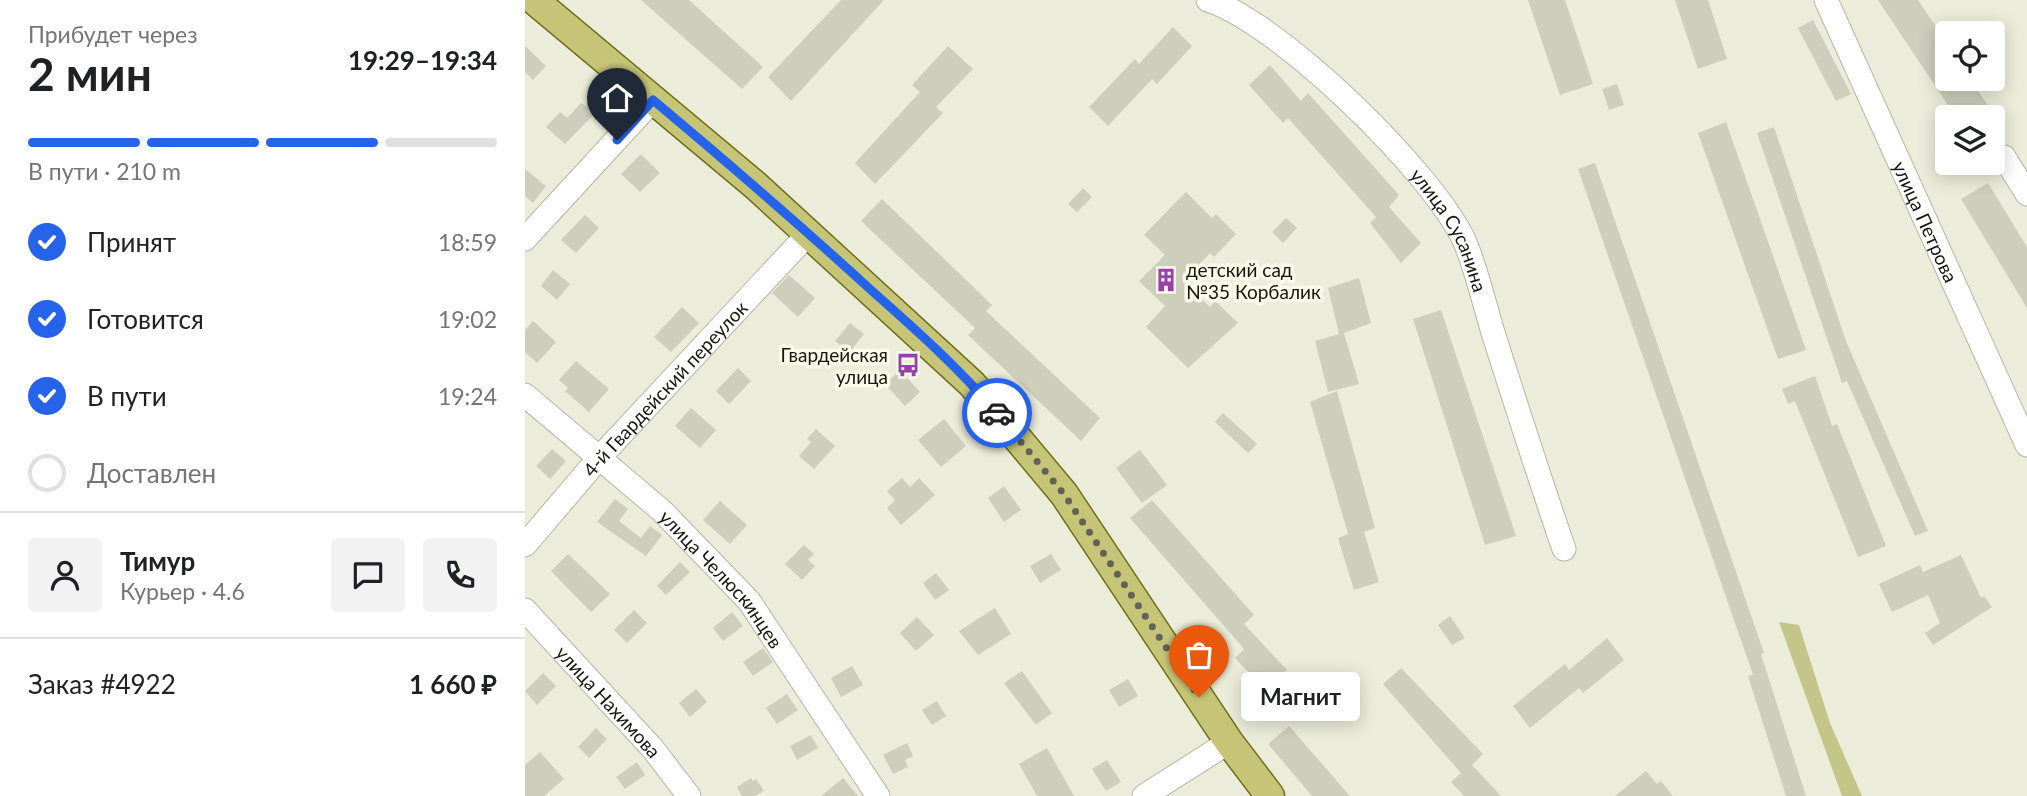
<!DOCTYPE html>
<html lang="ru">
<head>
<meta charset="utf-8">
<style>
	:root { --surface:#fff; --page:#f2f2f2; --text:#202124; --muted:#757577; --line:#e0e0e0; --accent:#2563eb }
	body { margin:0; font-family:Lato,sans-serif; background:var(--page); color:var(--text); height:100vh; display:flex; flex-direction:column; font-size:26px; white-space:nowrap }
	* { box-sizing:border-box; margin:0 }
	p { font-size:23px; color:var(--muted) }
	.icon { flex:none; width:38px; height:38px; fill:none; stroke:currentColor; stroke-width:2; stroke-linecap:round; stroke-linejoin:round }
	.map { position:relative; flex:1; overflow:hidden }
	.details { display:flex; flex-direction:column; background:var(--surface); width:525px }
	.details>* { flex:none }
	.tools { position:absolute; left:1410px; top:21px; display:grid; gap:14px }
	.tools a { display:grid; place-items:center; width:70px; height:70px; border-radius:7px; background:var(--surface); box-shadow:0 4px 18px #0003; font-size:35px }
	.pin { position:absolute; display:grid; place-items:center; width:60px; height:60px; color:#fff; margin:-72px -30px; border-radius:50% 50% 50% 0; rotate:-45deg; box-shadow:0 0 7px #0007 }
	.pin .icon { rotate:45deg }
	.courier { position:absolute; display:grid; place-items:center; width:70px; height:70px; margin:-35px; border:5px solid #2563eb; border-radius:50%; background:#fff; color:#222; box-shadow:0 2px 9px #0007 }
	.bubble { position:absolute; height:49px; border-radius:7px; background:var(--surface); box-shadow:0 4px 18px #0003; font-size:23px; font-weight:700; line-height:49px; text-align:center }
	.headline em { font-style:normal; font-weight:700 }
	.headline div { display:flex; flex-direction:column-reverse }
	.headline { display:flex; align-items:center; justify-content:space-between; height:119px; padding:0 28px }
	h1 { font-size:46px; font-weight:700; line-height:52px }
	.bar { display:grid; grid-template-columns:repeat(4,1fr); gap:10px 7px; align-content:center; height:84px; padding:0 28px }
	.bar i { height:9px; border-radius:5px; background:var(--line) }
	.bar .active { background:var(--accent) }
	.bar p { grid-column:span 4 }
	.line { display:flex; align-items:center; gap:18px; padding:0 28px; border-top:2px solid var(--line) }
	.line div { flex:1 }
	.round { display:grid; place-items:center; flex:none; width:74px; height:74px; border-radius:7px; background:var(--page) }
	ol { padding:0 28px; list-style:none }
	li { display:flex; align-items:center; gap:21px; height:77px }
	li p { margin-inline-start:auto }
	li .icon { padding:7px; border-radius:50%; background:var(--accent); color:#fff; stroke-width:4 }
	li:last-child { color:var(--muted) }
	li i { width:38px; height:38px; border:4px solid var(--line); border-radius:50% }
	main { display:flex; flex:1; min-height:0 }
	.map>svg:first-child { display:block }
	.green { fill:#c4c588 }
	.building { fill:#cdcebc }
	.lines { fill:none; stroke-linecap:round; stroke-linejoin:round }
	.minor-casing { stroke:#b6b7a5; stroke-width:25 }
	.major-casing { stroke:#706f18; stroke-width:31 }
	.minor { stroke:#fff; stroke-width:23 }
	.major { stroke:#c6c577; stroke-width:28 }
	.done { stroke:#626257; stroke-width:7; stroke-dasharray:0 12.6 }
	.route { stroke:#2563eb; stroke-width:9 }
	.labels { text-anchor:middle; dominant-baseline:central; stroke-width:7; stroke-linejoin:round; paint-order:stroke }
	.street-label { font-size:19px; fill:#171711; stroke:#f9fae7 }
	.poi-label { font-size:19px; fill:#171711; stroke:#f9fae7; text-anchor:start }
</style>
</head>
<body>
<main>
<section class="details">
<div class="headline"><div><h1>2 мин</h1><p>Прибудет через</p></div><em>19:29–19:34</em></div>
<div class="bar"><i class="active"></i><i class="active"></i><i class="active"></i><i></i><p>В пути · 210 m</p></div>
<ol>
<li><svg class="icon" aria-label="check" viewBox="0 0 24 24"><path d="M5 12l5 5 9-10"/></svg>Принят<p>18:59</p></li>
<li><svg class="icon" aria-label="check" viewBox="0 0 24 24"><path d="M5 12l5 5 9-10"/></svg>Готовится<p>19:02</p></li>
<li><svg class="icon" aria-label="check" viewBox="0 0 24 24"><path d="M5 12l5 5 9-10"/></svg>В пути<p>19:24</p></li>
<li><i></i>Доставлен</li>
</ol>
<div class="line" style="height:126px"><a class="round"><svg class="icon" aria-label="person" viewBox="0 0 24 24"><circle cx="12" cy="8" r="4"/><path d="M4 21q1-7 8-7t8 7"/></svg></a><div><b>Тимур</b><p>Курьер · 4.6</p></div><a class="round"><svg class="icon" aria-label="chat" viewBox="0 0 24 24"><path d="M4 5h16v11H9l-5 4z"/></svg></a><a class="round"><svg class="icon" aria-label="phone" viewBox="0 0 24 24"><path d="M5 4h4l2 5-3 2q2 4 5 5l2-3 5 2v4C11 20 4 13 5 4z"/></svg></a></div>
<div class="line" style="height:91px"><div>Заказ #4922</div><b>1 660 ₽</b></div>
</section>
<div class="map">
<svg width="1502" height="796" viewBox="0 0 1502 796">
	<rect width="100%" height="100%" fill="#ececda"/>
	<!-- green -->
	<polygon class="green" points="1254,622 1274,625 1305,723 1337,796 1317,796"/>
	<!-- building -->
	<g class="building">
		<polygon points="116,0 164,0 238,67 217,89"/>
		<polygon points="316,0 359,0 266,101 243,77"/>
		<polygon points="1003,0 1040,0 1068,84 1035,95"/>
		<polygon points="1150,0 1183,0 1202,59 1173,69"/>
		<polygon points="1353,0 1393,0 1423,45 1423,79 1445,79 1471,117 1431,117"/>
		<polygon points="1288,20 1326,94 1311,101 1273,28"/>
		<polygon points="648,27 667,46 632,84 627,79 583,126 564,107 610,59 614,64"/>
		<polygon points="0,46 21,66 8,80 0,72"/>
		<polygon points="423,46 448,69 411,107 418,113 350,184 330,163 395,92 387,85"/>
		<polygon points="745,65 776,101 783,93 874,195 864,207 896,243 876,263 845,223 851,217 763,118 758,123 724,85"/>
		<polygon points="1092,84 1099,105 1084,110 1077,89"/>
		<polygon points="70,95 89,111 81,120 71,112 40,144 21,127 35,112 42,118 56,103 60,106"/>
		<polygon points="1201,122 1281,350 1253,359 1173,133"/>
		<polygon points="1249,127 1321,341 1403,531 1390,536 1322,381 1317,383 1232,133"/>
		<polygon points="116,154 135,173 115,192 96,174"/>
		<polygon points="1070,163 1239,653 1236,654 1281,796 1261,796 1223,676 1228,675 1053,169"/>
		<polygon points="0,169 21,186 8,203 0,196"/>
		<polygon points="1463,183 1502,247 1502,308 1436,199"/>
		<polygon points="558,188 567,197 552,212 543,204"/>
		<polygon points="661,192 687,218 691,214 711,234 689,257 685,253 663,276 667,280 662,285 685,307 690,301 713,323 663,368 621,327 640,306 614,281 640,255 619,235"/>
		<polygon points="357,199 467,305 461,311 575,418 556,441 443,335 450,328 336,221"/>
		<polygon points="60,215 74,228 51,253 36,240"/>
		<polygon points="761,218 772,228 758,243 747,232"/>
		<polygon points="28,270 45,284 32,300 16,286"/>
		<polygon points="264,275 290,298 273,317 247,293"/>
		<polygon points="834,278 846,323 819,333 834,384 803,392 790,341 814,334 803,288"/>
		<polygon points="157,307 174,323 146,352 129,337"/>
		<polygon points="916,310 991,536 960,545 888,319"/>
		<polygon points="8,321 31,342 12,363 0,352 0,330"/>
		<polygon points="325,323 339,334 324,353 310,341"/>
		<polygon points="51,361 84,389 64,412 40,391 43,388 34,380"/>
		<polygon points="213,368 226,381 204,404 191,391"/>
		<polygon points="375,370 395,392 380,406 360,384"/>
		<polygon points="1290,376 1307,426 1312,424 1361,546 1333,557 1270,401 1263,404 1257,389"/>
		<polygon points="812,391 850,528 839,532 854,582 829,590 813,538 823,534 785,402"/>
		<polygon points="166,408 191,430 175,448 150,426"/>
		<polygon points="698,413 732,444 723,453 690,422"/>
		<polygon points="419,419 441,446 416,467 393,440"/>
		<polygon points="291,429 310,446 289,469 274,456 286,442 282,439"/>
		<polygon points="27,449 41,461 25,479 11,466"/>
		<polygon points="615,450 642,485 617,503 591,468"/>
		<polygon points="377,478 385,487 394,478 410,495 376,525 362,508 370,500 362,491"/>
		<polygon points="479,486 496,510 479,522 463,498"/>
		<polygon points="90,499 103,509 94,521 116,538 125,526 137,535 121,556 72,522"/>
		<polygon points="627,500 729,615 719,624 762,670 741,691 710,658 719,649 605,518"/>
		<polygon points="195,501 222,525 205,544 178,520"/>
		<polygon points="279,545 289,554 283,560 290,566 277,580 260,564"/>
		<polygon points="43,554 85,594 66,612 26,571"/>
		<polygon points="526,554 536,570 515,583 505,566"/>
		<polygon points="1436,555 1456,598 1459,596 1467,607 1408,645 1400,633 1415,623 1403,595 1367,612 1354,584 1395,565 1398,572"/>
		<polygon points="155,562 165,572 141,595 132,586"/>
		<polygon points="411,573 424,590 410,600 398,583"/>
		<polygon points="470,608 486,634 453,655 434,631"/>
		<polygon points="109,610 122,623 102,643 89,630"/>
		<polygon points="207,612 218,626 198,641 188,628"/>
		<polygon points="925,616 940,638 927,645 913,625"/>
		<polygon points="392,617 409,635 391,651 375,633"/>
		<polygon points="1082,638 1099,660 1058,693 1054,688 1005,728 988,706 1040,664 1044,670"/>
		<polygon points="238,648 248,662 228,676 218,662"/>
		<polygon points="327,666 338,685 316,697 306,678"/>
		<polygon points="876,668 958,754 947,765 976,796 939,796 926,782 936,773 858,684"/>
		<polygon points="497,671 527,713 511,725 479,683"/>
		<polygon points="18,673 31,686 12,705 0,691"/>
		<polygon points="603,679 613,696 594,707 584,690"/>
		<polygon points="171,689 182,702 165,717 154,703"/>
		<polygon points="262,694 273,710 252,724 241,708"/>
		<polygon points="412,701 421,716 407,725 397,710"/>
		<polygon points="764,726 825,796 787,796 743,744"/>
		<polygon points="71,728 82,739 64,758 53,747"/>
		<polygon points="286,735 293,748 272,760 265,746"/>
		<polygon points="382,743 388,756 380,760 383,767 368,774 358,755"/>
		<polygon points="522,748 549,796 512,796 494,764"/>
		<polygon points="15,752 39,779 19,796 0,796 0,765"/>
		<polygon points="582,760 596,782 581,791 567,769"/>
		<polygon points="112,762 120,775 100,789 91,777"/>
		<polygon points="1121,771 1132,784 1136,781 1148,796 1090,796"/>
		<polygon points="226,778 228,781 231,779 239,791 230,796 217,796 212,787"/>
		<polygon points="318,778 333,796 296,796"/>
	</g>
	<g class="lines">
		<!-- minor casing -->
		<g class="minor-casing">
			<g id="minor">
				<path id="s1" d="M683,0C755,23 906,171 939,240C953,272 960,309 971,342C993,411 1015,480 1039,549"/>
				<path id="s2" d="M1301,0L1502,445"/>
				<polyline points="1479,157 1502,194"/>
				<polyline points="0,239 128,100"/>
				<path id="s3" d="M0,395L137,511L224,601L353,796"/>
				<path id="s4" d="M0,545L74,458L284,233"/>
				<path id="s5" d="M0,610L128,749L164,796"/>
				<polyline points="619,796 704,742"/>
			</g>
		</g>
		<!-- major casing -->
		<g class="major-casing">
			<polyline id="major" points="9,0 230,185 447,384 539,494 704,742 745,796"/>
		</g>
		<!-- minor -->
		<use href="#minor" class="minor"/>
		<!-- major -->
		<use href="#major" class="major"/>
	</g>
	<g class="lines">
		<!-- done -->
		<polyline class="done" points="472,413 539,494 674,697"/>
		<!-- route -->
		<path class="route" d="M92,140L128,100C202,162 275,225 346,290C390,329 434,368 472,413"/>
	</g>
	<!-- icons -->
	<defs>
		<g id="building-bare" transform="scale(1.89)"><path d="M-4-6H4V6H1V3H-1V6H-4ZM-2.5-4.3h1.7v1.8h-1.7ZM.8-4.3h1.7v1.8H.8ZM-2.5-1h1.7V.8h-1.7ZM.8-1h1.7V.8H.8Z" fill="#9740ae" stroke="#f9fae7" stroke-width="2.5" paint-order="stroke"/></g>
		<g id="bus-bare" transform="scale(1.89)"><path d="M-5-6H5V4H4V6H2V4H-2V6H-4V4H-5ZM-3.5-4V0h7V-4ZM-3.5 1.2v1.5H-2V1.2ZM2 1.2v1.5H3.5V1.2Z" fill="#9740ae" stroke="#f9fae7" stroke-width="2.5" paint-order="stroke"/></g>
	</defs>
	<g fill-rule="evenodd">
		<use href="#building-bare" x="641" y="280"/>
		<use href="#bus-bare" x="383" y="365"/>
	</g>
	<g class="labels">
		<!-- street labels -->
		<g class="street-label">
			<text stroke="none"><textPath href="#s2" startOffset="243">улица Петрова</textPath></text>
			<text stroke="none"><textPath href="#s1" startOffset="340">улица Сусанина</textPath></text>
			<text stroke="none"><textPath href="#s4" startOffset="210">4-й Гвардейский переулок</textPath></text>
			<text stroke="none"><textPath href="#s3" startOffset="270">улица Челюскинцев</textPath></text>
			<text stroke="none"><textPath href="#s5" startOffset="124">улица Нахимова</textPath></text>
		</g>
		<!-- poi labels -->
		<g class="poi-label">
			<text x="661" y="269">детский сад<tspan x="661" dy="22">№35 Корбалик</tspan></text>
			<text x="363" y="354" text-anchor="end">Гвардейская<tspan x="363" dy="22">улица</tspan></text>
		</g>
	</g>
</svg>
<div class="tools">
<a><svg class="icon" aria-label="locate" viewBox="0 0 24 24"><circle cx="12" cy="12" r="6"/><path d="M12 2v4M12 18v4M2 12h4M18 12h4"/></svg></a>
<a><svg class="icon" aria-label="layers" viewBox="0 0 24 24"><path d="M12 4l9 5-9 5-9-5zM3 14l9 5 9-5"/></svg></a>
</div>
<div class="pin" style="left:674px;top:697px;background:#ea580c"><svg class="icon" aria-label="bag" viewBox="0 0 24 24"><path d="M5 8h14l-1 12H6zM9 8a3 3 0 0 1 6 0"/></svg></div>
<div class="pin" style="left:92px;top:140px;background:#1f2937"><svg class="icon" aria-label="home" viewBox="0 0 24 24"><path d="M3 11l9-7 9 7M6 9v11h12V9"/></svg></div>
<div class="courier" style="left:472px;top:413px"><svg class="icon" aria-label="car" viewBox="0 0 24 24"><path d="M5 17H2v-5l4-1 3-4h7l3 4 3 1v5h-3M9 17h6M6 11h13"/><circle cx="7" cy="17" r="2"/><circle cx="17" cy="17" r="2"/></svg></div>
<div class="bubble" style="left:716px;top:672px;width:119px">Магнит</div>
</div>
</main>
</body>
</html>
